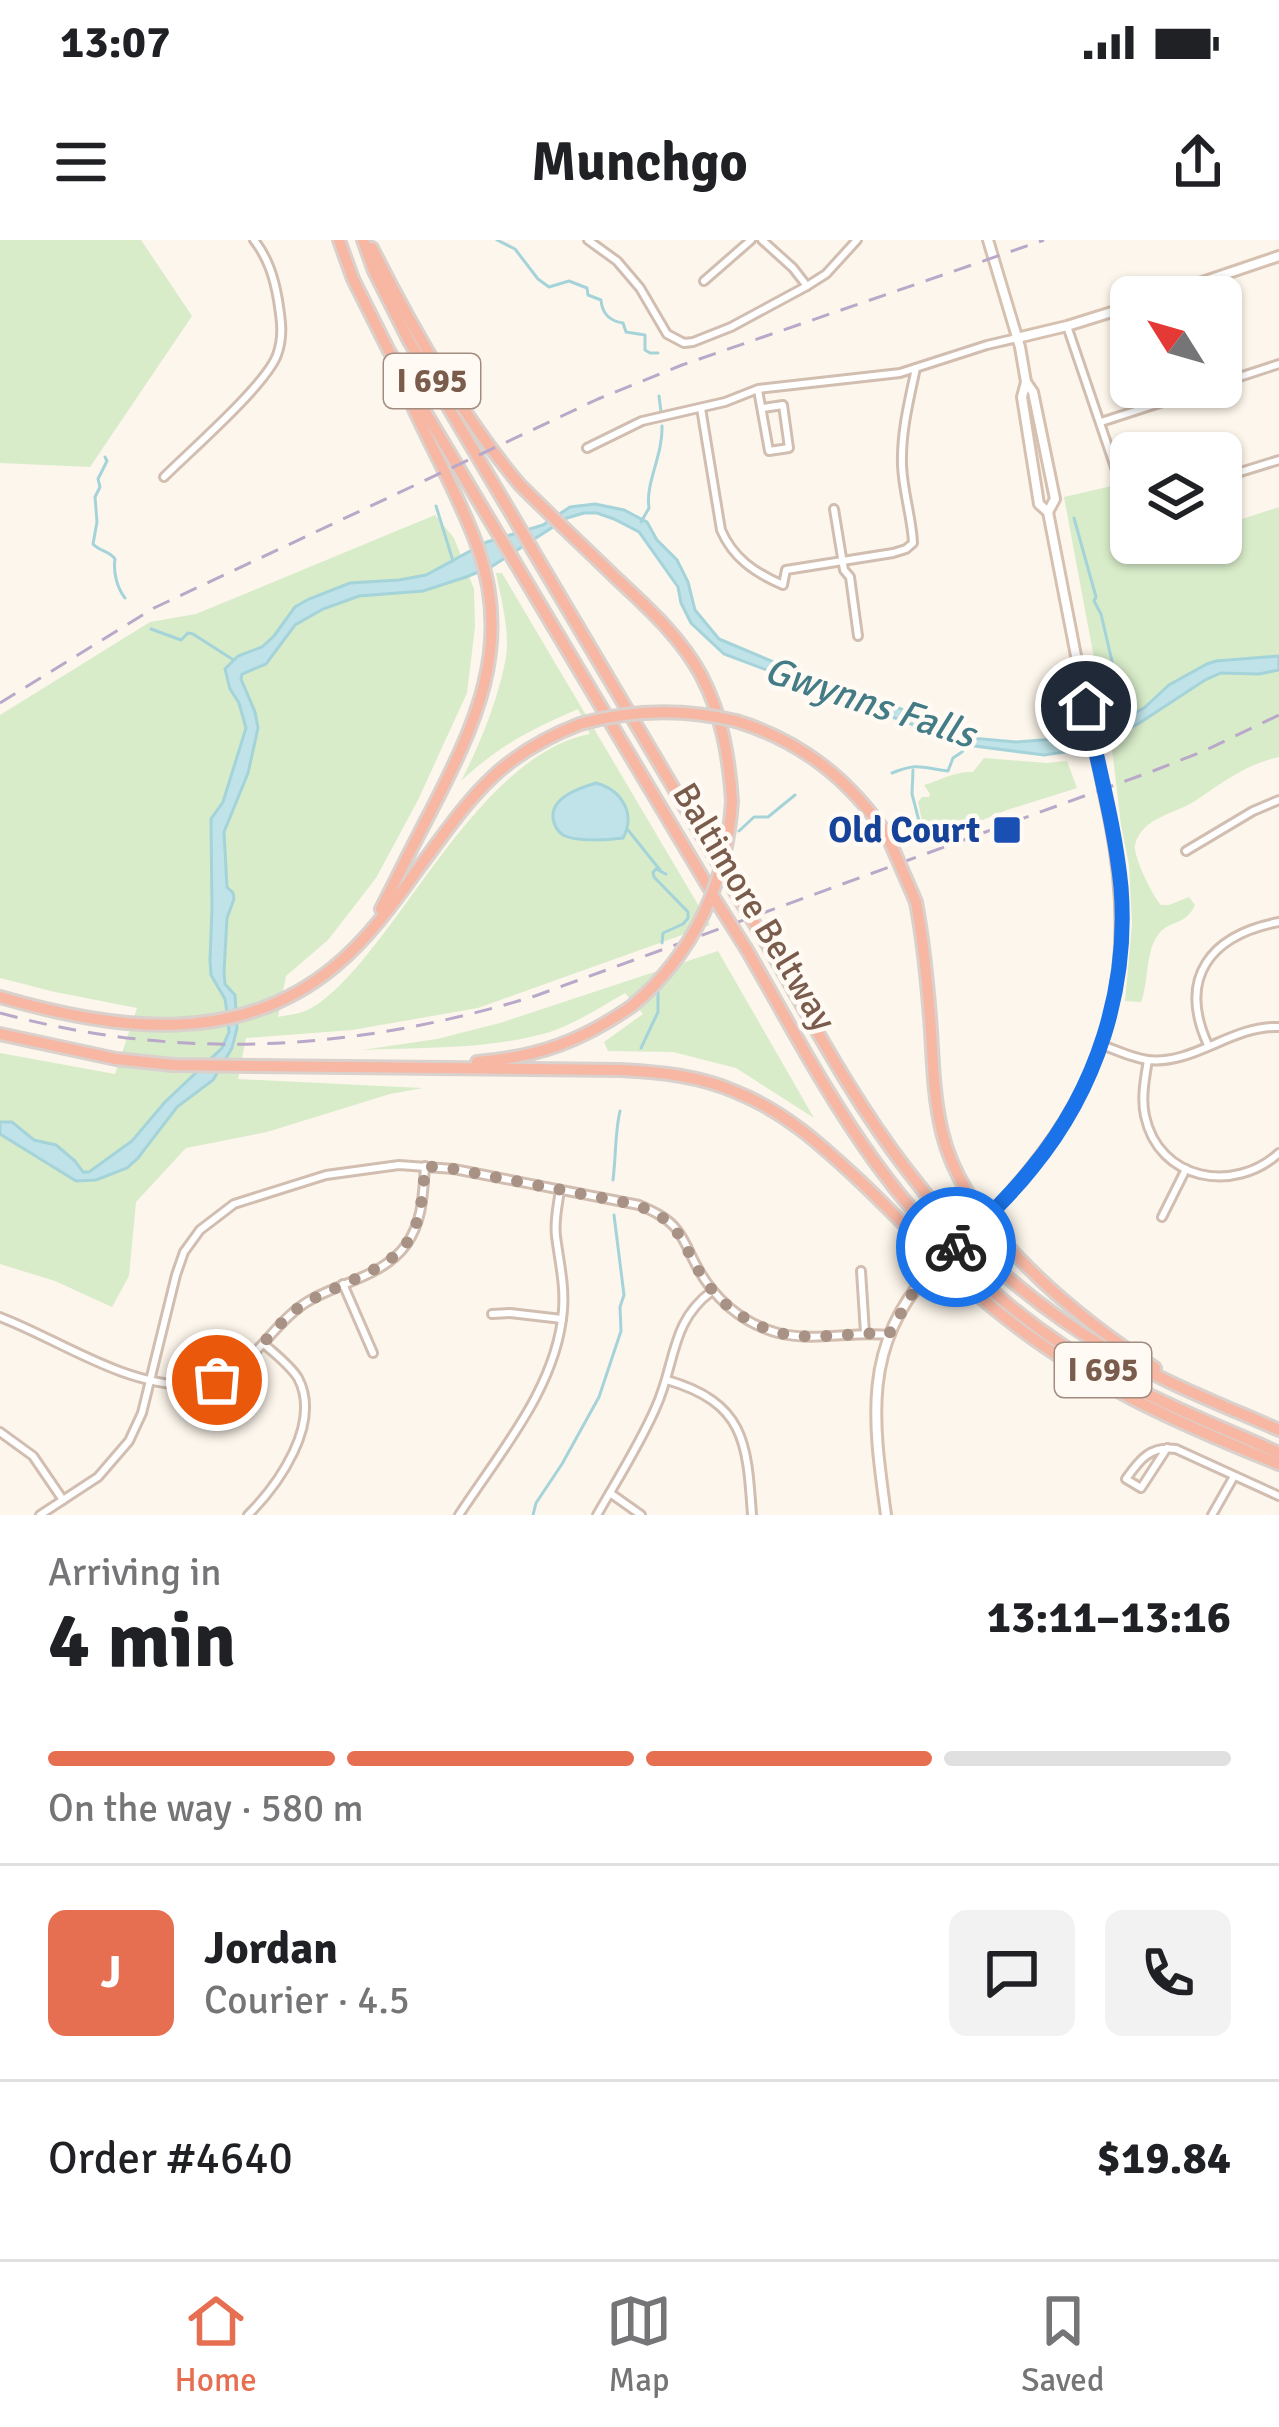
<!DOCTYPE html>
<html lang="en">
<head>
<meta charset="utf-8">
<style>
	:root { --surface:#fff; --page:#f2f2f2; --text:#202124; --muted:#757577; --line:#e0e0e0; --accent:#e76f51 }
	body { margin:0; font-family:Signika,sans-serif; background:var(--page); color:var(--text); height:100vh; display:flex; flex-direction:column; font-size:45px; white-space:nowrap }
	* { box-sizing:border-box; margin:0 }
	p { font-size:39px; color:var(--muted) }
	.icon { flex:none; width:66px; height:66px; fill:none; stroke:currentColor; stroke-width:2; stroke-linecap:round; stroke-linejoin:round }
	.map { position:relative; height:1275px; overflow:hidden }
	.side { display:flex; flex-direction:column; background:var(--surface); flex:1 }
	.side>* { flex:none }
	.needle { width:78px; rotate:307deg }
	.fabs { position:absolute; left:1110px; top:36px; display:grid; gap:24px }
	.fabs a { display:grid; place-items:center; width:132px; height:132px; border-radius:18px; background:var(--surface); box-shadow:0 3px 9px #0004; font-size:60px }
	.pin { position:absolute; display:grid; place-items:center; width:102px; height:102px; color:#fff; margin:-51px; border:6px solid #fff; border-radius:50%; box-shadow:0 3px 12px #0007 }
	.courier { position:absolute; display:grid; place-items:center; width:120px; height:120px; margin:-60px; border:9px solid #1a73e8; border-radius:50%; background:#fff; color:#222; box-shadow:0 3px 15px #0007 }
	.summary em { font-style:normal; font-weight:700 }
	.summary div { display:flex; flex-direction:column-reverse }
	.summary { display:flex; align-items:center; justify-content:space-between; height:204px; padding:0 48px }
	h1 { font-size:78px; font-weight:700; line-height:90px }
	.bar { display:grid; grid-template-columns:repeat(4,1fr); gap:18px 12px; align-content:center; height:144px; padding:0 48px }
	.bar i { height:15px; border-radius:9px; background:var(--line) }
	.bar .current { background:var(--accent) }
	.bar p { grid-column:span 4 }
	.line { display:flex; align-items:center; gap:30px; padding:0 48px; border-top:3px solid var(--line) }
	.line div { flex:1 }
	.round { display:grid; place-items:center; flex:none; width:126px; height:126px; border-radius:18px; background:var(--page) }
	.status { display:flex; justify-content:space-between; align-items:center; height:84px; padding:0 60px; background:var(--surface); direction:ltr }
	.status svg { height:33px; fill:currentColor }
	header { display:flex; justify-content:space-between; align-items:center; height:156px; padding:0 48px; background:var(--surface); font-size:54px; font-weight:700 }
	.tabs { display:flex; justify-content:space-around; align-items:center; height:168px; border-top:3px solid var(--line); background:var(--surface); font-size:33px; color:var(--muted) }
	.tabs a { display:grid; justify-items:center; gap:6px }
	.tabs .current { color:var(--accent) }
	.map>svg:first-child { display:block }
	.green { fill:#d8ecc9 }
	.water { fill:#bfe3e8; stroke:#a5d3da; stroke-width:3 }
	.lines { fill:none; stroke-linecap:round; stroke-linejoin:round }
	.stream { stroke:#a5d3da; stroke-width:3 }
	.street-casing { stroke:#d1beb0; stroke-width:12 }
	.secondary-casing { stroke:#d6c0b0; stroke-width:14 }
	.highway-casing { stroke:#dad1cd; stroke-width:16 }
	.street { stroke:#fff; stroke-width:6 }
	.secondary { stroke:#fff; stroke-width:8 }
	.highway { stroke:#f7b7a3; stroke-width:10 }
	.rail { stroke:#b9a8c9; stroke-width:3; stroke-dasharray:18 12; stroke-linecap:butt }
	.secondary-bridge-casing { stroke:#d6c0b0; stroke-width:14; stroke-linecap:butt }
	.highway-bridge-casing { stroke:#dad1cd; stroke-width:16; stroke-linecap:butt }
	.secondary-bridge { stroke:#fff; stroke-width:8 }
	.highway-bridge { stroke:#f7b7a3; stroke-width:10 }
	.done { stroke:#a89285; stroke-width:12; stroke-dasharray:0 21.6 }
	.route { stroke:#1a73e8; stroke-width:15 }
	.transit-dot { fill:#1a4fb4; stroke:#fffaf3; stroke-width:4.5 }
	.labels { text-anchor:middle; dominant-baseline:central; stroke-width:9; stroke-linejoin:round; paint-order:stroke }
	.shield { fill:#fffaf3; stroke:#a28b7f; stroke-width:3 }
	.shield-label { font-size:33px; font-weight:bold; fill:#7a5c4d }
	.transit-label { font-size:36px; font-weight:bold; fill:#164399; stroke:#fffaf3; text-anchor:end }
	.street-label { font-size:36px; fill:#7a5c4d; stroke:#fffaf3 }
	.water-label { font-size:39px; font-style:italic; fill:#437c86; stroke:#fffaf3 }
</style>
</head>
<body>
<div class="status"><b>13:07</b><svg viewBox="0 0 49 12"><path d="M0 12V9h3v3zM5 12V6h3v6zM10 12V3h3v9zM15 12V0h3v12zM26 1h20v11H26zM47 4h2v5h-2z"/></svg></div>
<header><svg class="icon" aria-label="menu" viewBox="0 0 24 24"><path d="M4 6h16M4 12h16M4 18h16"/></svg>Munchgo<svg class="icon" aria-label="share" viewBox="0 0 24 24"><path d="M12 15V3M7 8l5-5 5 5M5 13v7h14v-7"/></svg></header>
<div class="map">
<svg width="1279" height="1275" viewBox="0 0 1279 1275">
	<rect width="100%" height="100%" fill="#fdf6ec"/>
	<!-- green -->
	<g class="green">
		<polygon points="0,0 141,0 192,76 90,227 0,223"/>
		<path d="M1116,245L1119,256L1118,309L1167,303H1221V286L1279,267V517C1246,524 1222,543 1195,561C1175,574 1142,577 1135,605C1133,616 1153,657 1161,665H1169L1189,657L1195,665C1185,687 1169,679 1158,695C1145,712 1149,742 1141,762L1125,761L1132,684L1129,625L1121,585L1113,517L1107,483L1101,475L1094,418L1064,257Z"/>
		<path d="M435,275L454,298L474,349L475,387L467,453L418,560L376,638L328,700L286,736L278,777C287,775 298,774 305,771C326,763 352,733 366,716C424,647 497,511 590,494L578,469C530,490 500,505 461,541C480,505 499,457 506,417C510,390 501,359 496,333H502L710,685L478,768L352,790L246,798L238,839L423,848L390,854L267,892L186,908L136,962L129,1036L112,1067L55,1041L0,1024V813L115,834L137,768L55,752L0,738V475L150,382L196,374Z"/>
		<path d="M984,518L1047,523L1067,521L1077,548L1007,570L929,602L926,595L902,603V600L913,593L922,581L918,562L922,557H929L930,554L924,545C942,540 954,531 973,532Z"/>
		<path d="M718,711L814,878L736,828L673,812L608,811L604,802L643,774L625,753C601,767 576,783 550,792C489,810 424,807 362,810L437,799L500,783Z"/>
	</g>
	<!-- water -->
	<g class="water">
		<polygon points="595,264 624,270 647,282 657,300 677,320 688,342 695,370 719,399 781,425 937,482 960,497 1016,502 1081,497 1099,492 1144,468 1169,445 1207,424 1216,421 1279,416 1279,430 1259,434 1221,433 1205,440 1138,484 1107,499 1072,511 1044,515 967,505 724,414 691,383 681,363 678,347 639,292 614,279 597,273 584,273 567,278 491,327 466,337 423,351 359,356 323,369 295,385 266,424 242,434 241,439 255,472 258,488 248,533 224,592 227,647 233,653 234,659 227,678 224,732 225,744 235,755 237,788 232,808 213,840 177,867 138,918 127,928 96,940 76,941 0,894 0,882 12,882 34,900 56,905 75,921 83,932 89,932 132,901 165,862 222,808 229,792 227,772 225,759 211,735 210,720 212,669 211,579 223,562 246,488 239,463 230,449 225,429 238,416 262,407 274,396 295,367 309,359 350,343 399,340 426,335 487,302 543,285 570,267"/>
		<path d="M596,543C622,550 636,574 623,598C608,600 576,602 563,595C557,591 554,585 553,578C551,557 580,548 596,543Z"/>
	</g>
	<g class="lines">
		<!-- stream -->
		<g class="stream">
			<path d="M497,0L515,9L538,39L549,47L569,41L587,48L588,55L601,60C602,74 610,81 623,83L626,92L645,95V110L650,113H658"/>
			<polyline points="659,156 661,172"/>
			<path d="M105,217L107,221L98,239L100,247L95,257L97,282L93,304C100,312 109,310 115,319C113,332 117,348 125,358"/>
			<polyline points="436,266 453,321"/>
			<polyline points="1074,278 1096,357 1094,361 1101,374 1114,430 1121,439 1135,473"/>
			<path d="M641,282L649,268C645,243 663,216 662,186"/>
			<polyline points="151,389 181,400 188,393 193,394 232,419"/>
			<polyline points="913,530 912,554 919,581"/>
			<path d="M892,533C919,522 922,528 948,531L953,518L962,512L967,502"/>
			<polyline points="628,590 660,630"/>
			<polyline points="739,591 754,577 768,577 795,555"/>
			<polyline points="662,703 663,693 683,684 688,678 688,672 654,637 653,632 656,629 666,634"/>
			<polyline points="641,808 658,772 658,752"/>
			<path d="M613,940C616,916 615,892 620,871"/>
			<polyline points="533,1275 536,1263 562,1224 599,1157 621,1091 620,1067 624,1055 614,975"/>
		</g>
		<!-- street casing -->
		<g class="street-casing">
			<g id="street">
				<polyline points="588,0 617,21 640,48 667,94 684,103 693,102 731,87 807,46 826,34 857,0"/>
				<polyline points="762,0 793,28 807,46"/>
				<polyline points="704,41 751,0"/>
				<polyline points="1067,86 1121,245 1124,257 1122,304"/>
				<polyline points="1221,143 1279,124"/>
				<polyline points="758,150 769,211 789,208 783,165 763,168"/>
				<path d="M701,168L721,290C733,318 755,333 783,345L786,330L893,313L906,309L913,303C912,278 903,252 902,225C901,192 909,161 916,128"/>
				<polyline points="1101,182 1209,147"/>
				<polyline points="587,208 642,181 725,162 758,149 900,133 987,105 1017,98"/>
				<path d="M164,237C190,211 266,145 277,115C284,96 281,79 278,60C274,37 268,18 254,0"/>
				<polyline points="1221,238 1279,220"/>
				<polyline points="834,269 844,330 850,337 858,396"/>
				<polyline points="1186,611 1253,571 1279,560"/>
				<path d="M1102,805C1116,810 1133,818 1148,820C1194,825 1232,785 1279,787"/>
				<path d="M1208,805C1177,737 1211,695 1279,682"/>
				<path d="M1148,820C1145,838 1141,858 1145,876C1159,941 1234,954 1279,913"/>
				<polyline points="1162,977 1186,929"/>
				<polyline points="861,1031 865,1093"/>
				<polyline points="343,1044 373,1113"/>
				<polyline points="492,1074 510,1073 562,1079"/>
				<path d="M0,1077C60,1100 122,1145 189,1145C249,1145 266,1084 312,1059C343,1042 384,1035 406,1005C423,981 423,954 425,926"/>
				<path d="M667,1140C745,1163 747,1202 752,1275"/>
				<polyline points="0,1192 33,1216 63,1260"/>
				<path d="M1167,1208L1141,1248L1126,1239C1140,1219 1150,1206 1176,1209L1279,1256"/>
				<polyline points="610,1253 641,1275"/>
				<path d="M40,1275L98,1237L129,1201L142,1173L176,1035L184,1012L200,990L234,964L326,935L399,925L454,929L639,965C653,971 668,978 677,990C685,1000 689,1012 695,1023C712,1057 741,1083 778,1093C814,1102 852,1091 889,1095"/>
				<path d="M248,1275C279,1244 322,1183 298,1138C290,1125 275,1114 264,1104"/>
				<path d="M459,1275C500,1212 557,1147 563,1070C565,1044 559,1021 556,996C554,980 558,965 560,950"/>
				<path d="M597,1275C617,1240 640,1204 656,1167C676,1123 670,1082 712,1051"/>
				<polyline points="1212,1275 1233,1238"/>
			</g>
		</g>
		<!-- secondary casing -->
		<g class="secondary-casing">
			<g id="secondary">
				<polyline points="988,0 1020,107 1026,142 1033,152 1055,259 1048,272"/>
				<polyline points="1158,57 1279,16"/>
				<polyline points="1017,98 1067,86 1131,66"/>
				<polyline points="1026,142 1022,157 1039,264 1048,272 1086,467"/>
				<path d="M995,969C1106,851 1141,742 1110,582"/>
				<path d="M886,1275C874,1186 861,1108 927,1035"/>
			</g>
		</g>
		<!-- highway casing -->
		<g class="highway-casing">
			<g id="highway">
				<polyline points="339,0 353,39 389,111 709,648"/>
				<polyline points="363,0 374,31 409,101 728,640"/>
				<path d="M372,8C413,90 461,175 520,245C551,276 583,306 615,337C646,366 680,396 701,435C722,475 729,517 732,561"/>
				<path d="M736,481C801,501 849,539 887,595"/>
				<path d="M916,662C924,705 928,748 931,791C933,825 934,859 942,892C964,987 1076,1077 1155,1128"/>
				<path d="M381,669C398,636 414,603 431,571C475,485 513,407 478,308C460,257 431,208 409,158"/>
				<path d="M767,704C811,780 853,860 907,930C960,1001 1029,1062 1104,1107C1160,1141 1220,1164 1279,1190"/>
				<path d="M747,710C788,781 827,856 875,922C940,1012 1023,1087 1120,1140C1171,1168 1226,1189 1279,1213"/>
				<path d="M0,757C113,790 236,808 334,727C367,700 394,663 418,629C470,559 495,517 580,484"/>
				<path d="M0,794L116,819L173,825L621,830C660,832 700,836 736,852C786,872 822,906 861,942C909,988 954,1038 1007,1079C1089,1144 1182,1185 1279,1224"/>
				<path d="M477,822C538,817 582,801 632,766"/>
			</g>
		</g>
		<!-- street -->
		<use href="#street" class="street"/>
		<!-- secondary -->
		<use href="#secondary" class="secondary"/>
		<!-- highway -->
		<use href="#highway" class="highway"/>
		<!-- rail -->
		<g class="rail">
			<polyline points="0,463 154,368 598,159 682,125 1044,0"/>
			<path d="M0,773C181,822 356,811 535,756L1153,531L1204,511L1279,475"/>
		</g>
		<!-- secondary-bridge casing -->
		<g class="secondary-bridge-casing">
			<g id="secondary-bridge">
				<polyline points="1086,467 1110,582"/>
				<polyline points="927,1035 995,969"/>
			</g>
		</g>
		<!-- highway-bridge casing -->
		<g class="highway-bridge-casing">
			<g id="highway-bridge">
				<path d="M580,484C633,469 683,468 736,481"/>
				<polyline points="887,595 916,662"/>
				<polyline points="728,640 767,704"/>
				<polyline points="713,656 747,710"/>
				<path d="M632,766C694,714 727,641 732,561"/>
			</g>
		</g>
		<!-- secondary-bridge -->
		<use href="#secondary-bridge" class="secondary-bridge"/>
		<!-- highway-bridge -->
		<use href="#highway-bridge" class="highway-bridge"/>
	</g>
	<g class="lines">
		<!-- done -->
		<path class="done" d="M217,1140C251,1126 266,1095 293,1072C307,1060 325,1053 342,1045C410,1015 420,1001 425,926L454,929L623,962C689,976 678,1009 713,1051C727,1068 747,1081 767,1089C806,1104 849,1091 889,1094L915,1049L956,1007"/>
		<!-- route -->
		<path class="route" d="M956,1007C982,982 1009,957 1032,928C1097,849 1129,748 1121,647C1115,586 1098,526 1086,466"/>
	</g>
	<!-- markers -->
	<rect class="transit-dot" x="992" y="575" width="30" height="30" rx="6"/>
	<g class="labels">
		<!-- shield labels -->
		<g class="shield">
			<rect x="384" y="114" width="96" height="54" rx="9"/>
			<rect x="1055" y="1103" width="96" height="54" rx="9"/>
		</g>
		<g class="shield-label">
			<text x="432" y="141">I 695</text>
			<text x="1103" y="1130">I 695</text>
		</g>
		<!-- transit labels -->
		<g class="transit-label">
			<text x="980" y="590">Old Court</text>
		</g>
		<!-- street labels -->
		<g class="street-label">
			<text transform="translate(754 667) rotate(59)">Baltimore Beltway</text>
		</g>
		<!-- water labels -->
		<g class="water-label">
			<text transform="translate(870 462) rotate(18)">Gwynns Falls</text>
		</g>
	</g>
</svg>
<div class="fabs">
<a><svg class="needle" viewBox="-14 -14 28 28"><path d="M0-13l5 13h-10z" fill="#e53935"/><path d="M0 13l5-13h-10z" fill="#757577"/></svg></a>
<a><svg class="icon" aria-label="layers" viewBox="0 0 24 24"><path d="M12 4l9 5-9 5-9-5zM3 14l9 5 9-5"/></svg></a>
</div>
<div class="pin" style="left:217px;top:1140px;background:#ea580c"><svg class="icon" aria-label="bag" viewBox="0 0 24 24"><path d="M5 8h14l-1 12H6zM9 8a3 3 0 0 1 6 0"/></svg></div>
<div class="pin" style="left:1086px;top:466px;background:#1f2937"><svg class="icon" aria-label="home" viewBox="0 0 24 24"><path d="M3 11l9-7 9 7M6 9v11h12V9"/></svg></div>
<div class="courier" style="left:956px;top:1007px"><svg class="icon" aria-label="bike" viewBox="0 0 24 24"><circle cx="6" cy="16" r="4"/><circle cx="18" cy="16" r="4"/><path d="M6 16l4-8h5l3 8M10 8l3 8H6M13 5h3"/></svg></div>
</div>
<section class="side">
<div class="summary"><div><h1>4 min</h1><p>Arriving in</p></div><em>13:11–13:16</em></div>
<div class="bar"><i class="current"></i><i class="current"></i><i class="current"></i><i></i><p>On the way · 580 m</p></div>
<div class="line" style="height:216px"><b class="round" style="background:var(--accent);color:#fff">J</b><div><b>Jordan</b><p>Courier · 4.5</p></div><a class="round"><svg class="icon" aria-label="chat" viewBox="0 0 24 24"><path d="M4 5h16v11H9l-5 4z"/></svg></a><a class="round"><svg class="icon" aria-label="phone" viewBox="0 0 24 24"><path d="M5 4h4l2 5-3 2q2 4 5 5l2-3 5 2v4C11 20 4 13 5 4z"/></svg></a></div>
<div class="line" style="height:156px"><div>Order #4640</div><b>$19.84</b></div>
</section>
<nav class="tabs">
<a class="current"><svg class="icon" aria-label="home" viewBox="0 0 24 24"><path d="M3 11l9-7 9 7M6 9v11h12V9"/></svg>Home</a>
<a><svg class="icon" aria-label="map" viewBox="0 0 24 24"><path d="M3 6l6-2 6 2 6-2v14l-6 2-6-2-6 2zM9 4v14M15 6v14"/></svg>Map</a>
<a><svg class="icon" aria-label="saved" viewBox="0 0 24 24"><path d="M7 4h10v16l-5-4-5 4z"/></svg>Saved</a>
</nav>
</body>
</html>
